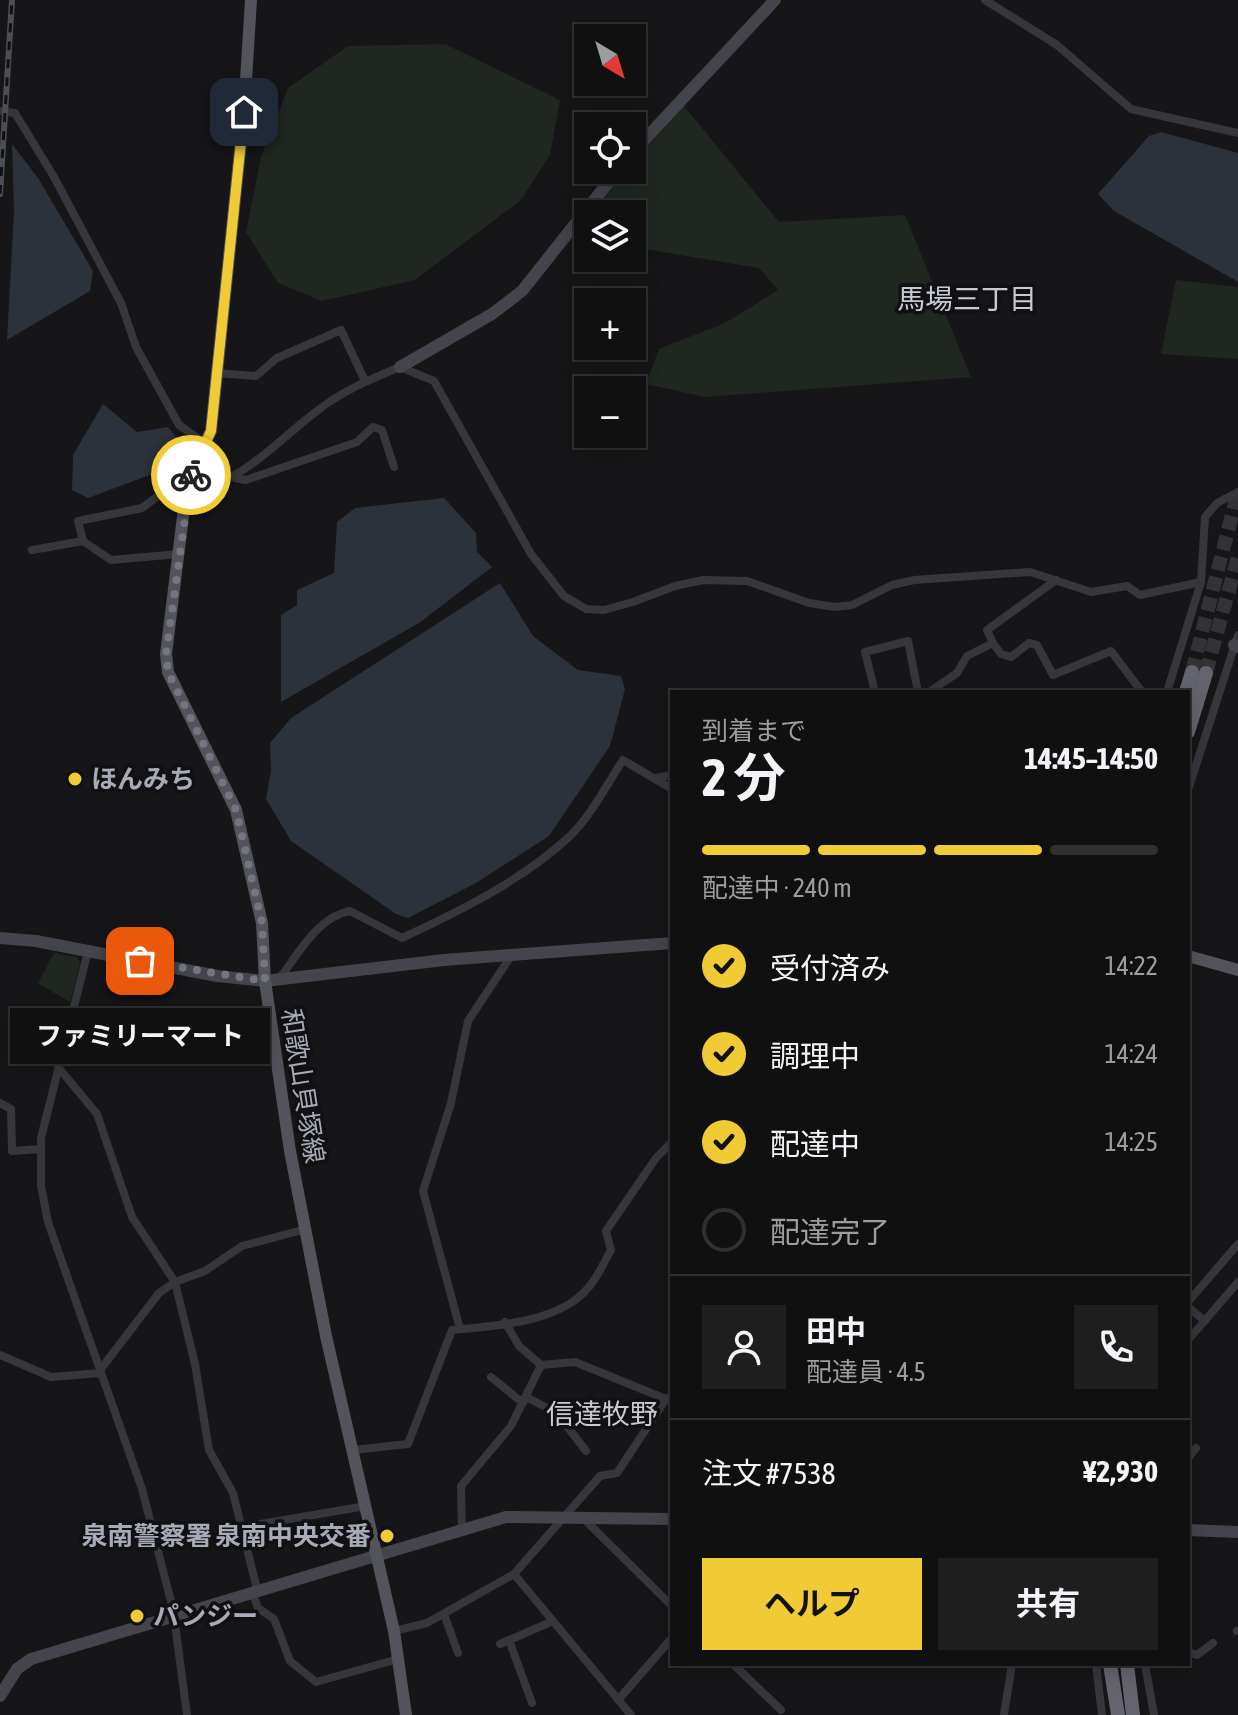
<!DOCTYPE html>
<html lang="ja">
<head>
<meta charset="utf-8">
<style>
	:root { --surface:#101011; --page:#1e1e1f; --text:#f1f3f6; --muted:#9c9d9f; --line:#303031; --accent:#f0cb35 }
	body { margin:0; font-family:"Asap Condensed","Noto Sans JP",sans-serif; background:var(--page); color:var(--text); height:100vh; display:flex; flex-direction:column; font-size:30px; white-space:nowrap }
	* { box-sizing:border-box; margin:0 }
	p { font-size:26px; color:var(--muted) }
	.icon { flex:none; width:44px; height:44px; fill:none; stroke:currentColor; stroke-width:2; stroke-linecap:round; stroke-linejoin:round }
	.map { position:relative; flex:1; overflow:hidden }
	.drawer { position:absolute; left:670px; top:690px; width:520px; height:976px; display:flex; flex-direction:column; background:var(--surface); border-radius:0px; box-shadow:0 4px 20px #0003,0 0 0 2px var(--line) }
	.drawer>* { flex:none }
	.needle { width:52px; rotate:142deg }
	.buttons { position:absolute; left:574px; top:24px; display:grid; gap:16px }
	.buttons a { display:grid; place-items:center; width:72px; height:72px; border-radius:0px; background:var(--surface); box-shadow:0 4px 20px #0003,0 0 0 2px var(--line); font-size:40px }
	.pin { position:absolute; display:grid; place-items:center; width:68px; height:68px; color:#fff; margin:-34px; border-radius:16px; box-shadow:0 4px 12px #0006 }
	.courier { position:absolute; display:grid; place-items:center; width:80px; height:80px; margin:-40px; border:6px solid #f0cb35; border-radius:50%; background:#fff; color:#222; box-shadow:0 2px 10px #0007 }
	.bubble { position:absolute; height:56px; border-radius:0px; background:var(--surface); box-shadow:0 4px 20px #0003,0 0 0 2px var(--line); font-size:26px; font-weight:700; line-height:56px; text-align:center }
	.summary em { font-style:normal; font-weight:700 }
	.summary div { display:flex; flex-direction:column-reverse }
	.summary { display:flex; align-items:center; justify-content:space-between; height:136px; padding:0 32px }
	h1 { font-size:52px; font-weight:700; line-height:60px }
	.bar { display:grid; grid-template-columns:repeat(4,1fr); gap:12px 8px; align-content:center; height:96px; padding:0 32px }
	.bar i { height:10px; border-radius:6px; background:var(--line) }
	.bar .current { background:var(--accent) }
	.bar p { grid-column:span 4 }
	.line { display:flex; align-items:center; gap:20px; padding:0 32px; border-top:2px solid var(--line) }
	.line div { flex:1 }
	.round { display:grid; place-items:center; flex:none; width:84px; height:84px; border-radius:0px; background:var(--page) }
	ol { padding:0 32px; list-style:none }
	li { display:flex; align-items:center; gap:24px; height:88px }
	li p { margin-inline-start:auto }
	li .icon { padding:8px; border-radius:50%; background:var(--accent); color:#111; stroke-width:4 }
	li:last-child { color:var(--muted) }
	li i { width:44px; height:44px; border:4px solid var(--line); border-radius:50% }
	.cta { display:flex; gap:16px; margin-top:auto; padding:16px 32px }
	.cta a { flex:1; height:92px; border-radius:0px; background:var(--accent); color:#111; font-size:32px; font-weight:700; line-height:92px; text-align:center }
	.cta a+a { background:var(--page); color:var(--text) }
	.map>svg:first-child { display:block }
	.green { fill:#202721 }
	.water { fill:#2c323b }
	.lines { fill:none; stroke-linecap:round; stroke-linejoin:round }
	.street-tunnel { stroke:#333337; stroke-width:8; stroke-dasharray:8 4; stroke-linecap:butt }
	.highway-tunnel { stroke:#333337; stroke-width:14; stroke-dasharray:14 7; stroke-linecap:butt }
	.street { stroke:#36373c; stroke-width:8 }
	.secondary { stroke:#44454c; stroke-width:12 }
	.primary { stroke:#53535b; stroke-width:12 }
	.highway { stroke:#63646d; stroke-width:14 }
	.rail-casing { stroke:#4d4e55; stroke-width:6 }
	.rail { stroke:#111012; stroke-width:3; stroke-dasharray:9; stroke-linecap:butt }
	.done { stroke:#74767f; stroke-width:8; stroke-dasharray:0 14.4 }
	.route { stroke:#f0cb35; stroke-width:10 }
	.poi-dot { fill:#f0cb35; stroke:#111012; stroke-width:3 }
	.labels { text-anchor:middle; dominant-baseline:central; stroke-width:7; stroke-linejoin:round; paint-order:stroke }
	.poi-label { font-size:26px; font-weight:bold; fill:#a7aab7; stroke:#111012; text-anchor:start }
	.street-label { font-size:26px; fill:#a7aab7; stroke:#111012 }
	.neighbourhood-label { font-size:28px; fill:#c8cad3; stroke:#111012 }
</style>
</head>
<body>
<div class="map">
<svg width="1238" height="1715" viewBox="0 0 1238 1715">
	<rect width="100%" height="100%" fill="#161517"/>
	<!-- green -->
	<g class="green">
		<polygon points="445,44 560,100 550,155 521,200 415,280 322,301 278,283 246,232 261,157 288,88 348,46"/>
		<polygon points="680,101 779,222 905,215 971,377 705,397 646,384 659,349 725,323 778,290 759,268 632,247 632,214 599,214 606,183 618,170 632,170 632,154"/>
		<polygon points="1176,280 1238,287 1238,359 1161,354"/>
		<polygon points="54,953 77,957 80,963 70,1002 38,983"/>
	</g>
	<!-- water -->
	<g class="water">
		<polygon points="1161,132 1238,153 1238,282 1114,211 1098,194 1149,136"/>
		<polygon points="12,144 38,178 93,271 90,291 7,340 14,211"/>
		<polygon points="103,404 137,432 168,427 185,448 174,466 88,498 72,490 73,455"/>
		<polygon points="444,498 476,533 477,552 492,567 419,623 281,702 281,615 297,605 297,590 334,573 337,522 355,508"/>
		<polygon points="500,583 533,636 578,670 621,676 625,689 610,746 549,836 476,883 408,918 396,914 291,841 266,799 271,770 270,743 291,718"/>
	</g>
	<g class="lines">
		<!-- street-tunnel -->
		<polyline class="street-tunnel" points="1188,703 1203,708"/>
		<!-- highway-tunnel -->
		<g class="highway-tunnel">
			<polyline points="1192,672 1238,491"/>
			<polyline points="1206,673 1238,557"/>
		</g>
		<!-- street -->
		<g class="street">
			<polyline points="985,0 1057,45 1131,109 1238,133"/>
			<polyline points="0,111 15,113 54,177 121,303 136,347 179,425 206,444"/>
			<polyline points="216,373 256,376 277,358 341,330 365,381"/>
			<polyline points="235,478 246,480 357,442 373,427 382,430 394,467"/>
			<path d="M186,492C245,482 272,445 317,411C342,391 371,379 400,367L434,381L531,554L564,596L586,609L604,610L633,602L675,586L703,580L747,581L809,603L835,607L852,605L892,585L914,580L1030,572L1091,592L1127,586L1140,595L1201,582"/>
			<polyline points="32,550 83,541"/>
			<polyline points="179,554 111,560 83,541 78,521 142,508 170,487 189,483"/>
			<polyline points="993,643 1001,654 1011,657 1029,643 1037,645 1053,675 1111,651 1142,692"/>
			<polyline points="875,692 865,652 908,641 918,692"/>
			<polyline points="929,692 957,673 967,656 993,643 987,630 1056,580"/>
			<polyline points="1167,692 1201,582 1205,517 1217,503 1238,492"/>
			<polyline points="655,778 672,775"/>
			<polyline points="1188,790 1238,635"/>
			<polyline points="88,951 41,1138 41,1186 48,1222 142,1489 173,1609 187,1715"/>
			<path d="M279,979C297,956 318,916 350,911L402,938C460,911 523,880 570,836C591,816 607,784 623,760L672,789"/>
			<polyline points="58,1067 97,1114 132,1217 175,1282 195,1364 209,1450 233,1493 258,1593"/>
			<polyline points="0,1103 11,1109 12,1151 40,1149"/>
			<polyline points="1188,1302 1238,1244"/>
			<polyline points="1188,1307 1205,1321"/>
			<polyline points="505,1322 519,1346 541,1365 575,1362 666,1399 672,1395"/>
			<polyline points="460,1329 423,1191 451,1103 468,1021 511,956"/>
			<polyline points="1188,1340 1238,1282"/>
			<polyline points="0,1355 51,1377 101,1373"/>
			<polyline points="100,1370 159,1293 175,1282 205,1271 242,1246 306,1229"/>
			<polyline points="491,1377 523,1403"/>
			<polyline points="526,1397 557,1413 586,1451"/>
			<path d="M353,1450L408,1444L452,1330C494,1326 559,1323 588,1288C598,1277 604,1262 611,1250L606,1231L656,1158L672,1142"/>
			<polyline points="1188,1458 1196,1448"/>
			<polyline points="583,1518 672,1606"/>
			<polyline points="242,1527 366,1506"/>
			<polyline points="462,1530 461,1486 511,1426 541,1365"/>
			<polyline points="514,1574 631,1715"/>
			<polyline points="253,1594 258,1608 274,1619 290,1661 316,1682 398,1659"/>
			<polyline points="444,1614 458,1653"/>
			<polyline points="394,1631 427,1623 514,1574 600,1476 617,1473 666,1399"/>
			<polyline points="1237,1631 1238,1631"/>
			<polyline points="509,1640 532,1703"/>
			<polyline points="500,1644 553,1621"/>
			<polyline points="1188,1652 1197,1655 1213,1643"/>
			<polyline points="733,1664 781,1710"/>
			<polyline points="1096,1664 1102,1715"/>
			<polyline points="1145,1664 1154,1715"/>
			<polyline points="618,1700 672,1638"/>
			<polyline points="1004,1715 1012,1664"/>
		</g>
		<!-- secondary -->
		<g class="secondary">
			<polyline points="632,153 775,0"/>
			<polyline points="400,367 492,314 522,291 618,170"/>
			<polyline points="1234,645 1238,647"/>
			<polyline points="0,938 36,941 217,976 265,981 444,960 672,943"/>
			<polyline points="1188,1530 1238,1532"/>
			<polyline points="0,1696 17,1669 31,1659 506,1517 672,1519"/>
		</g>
		<!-- primary -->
		<g class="primary">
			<polyline points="251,0 244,112 211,431 193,468 186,492 166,654 168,672 236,810 262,923 265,981 290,1151 326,1336 394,1631 406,1715"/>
			<polyline points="1188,956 1238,970"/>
		</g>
		<!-- highway -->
		<g class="highway">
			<polyline points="1186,692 1192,672"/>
			<polyline points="1188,732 1206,673"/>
			<polyline points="1110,1664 1118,1715"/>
			<polyline points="1127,1664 1133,1715"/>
		</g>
		<!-- rail casing -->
		<g class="rail-casing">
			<polyline id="rail" points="0,194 12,0"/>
		</g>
		<!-- rail -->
		<use href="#rail" class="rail"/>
	</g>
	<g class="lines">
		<!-- done -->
		<polyline class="done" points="140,961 265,981 262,923 236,810 168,672 166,654 191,475"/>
		<!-- route -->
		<polyline class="route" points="191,475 211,431 244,112"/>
	</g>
	<!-- markers -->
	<g class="poi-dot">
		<circle cx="75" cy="779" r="8"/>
		<circle cx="387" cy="1536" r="8"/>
		<circle cx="137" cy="1616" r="8"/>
	</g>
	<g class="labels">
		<!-- poi labels -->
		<g class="poi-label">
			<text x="91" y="779">ほんみち</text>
			<text x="371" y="1536" text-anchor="end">泉南警察署 泉南中央交番</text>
			<text x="153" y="1616">パンジー</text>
		</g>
		<!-- street labels -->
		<g class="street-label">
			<text transform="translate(303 1086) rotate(81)">和歌山貝塚線</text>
		</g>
		<!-- neighbourhood labels -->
		<g class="neighbourhood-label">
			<text x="967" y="299">馬場三丁目</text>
			<text x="602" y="1414">信達牧野</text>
		</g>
	</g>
</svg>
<div class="buttons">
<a><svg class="needle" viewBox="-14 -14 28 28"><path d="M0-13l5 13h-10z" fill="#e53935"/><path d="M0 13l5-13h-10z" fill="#9c9d9f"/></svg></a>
<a><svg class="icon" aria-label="locate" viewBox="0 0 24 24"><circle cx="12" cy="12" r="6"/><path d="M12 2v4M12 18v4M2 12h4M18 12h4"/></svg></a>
<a><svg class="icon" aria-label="layers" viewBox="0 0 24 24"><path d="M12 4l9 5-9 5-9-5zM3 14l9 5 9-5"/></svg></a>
<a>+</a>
<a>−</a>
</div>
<div class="pin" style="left:140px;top:961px;background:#ea580c"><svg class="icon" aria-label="bag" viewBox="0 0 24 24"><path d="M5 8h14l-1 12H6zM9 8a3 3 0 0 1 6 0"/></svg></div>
<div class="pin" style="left:244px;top:112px;background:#1f2937"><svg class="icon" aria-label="home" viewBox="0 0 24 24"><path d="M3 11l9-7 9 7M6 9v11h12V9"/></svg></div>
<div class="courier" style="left:191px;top:475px"><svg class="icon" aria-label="bike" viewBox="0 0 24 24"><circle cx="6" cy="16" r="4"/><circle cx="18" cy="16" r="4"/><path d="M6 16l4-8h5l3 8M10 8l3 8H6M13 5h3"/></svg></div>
<div class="bubble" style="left:10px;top:1008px;width:260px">ファミリーマート</div>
<section class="drawer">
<div class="summary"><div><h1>2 分</h1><p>到着まで</p></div><em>14:45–14:50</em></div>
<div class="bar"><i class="current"></i><i class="current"></i><i class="current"></i><i></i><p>配達中 · 240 m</p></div>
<ol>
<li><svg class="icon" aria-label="check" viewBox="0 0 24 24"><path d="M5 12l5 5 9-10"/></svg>受付済み<p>14:22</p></li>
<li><svg class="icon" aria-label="check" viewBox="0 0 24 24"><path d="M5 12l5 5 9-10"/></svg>調理中<p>14:24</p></li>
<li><svg class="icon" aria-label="check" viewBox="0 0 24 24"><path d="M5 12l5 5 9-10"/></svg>配達中<p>14:25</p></li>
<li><i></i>配達完了</li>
</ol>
<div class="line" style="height:144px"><a class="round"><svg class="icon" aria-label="person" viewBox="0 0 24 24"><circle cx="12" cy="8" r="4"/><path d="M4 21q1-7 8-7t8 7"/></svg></a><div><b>田中</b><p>配達員 · 4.5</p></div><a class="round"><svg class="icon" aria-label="phone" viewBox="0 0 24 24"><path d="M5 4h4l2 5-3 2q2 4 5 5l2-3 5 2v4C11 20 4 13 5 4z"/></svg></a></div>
<div class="line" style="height:104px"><div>注文 #7538</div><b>¥2,930</b></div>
<div class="cta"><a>ヘルプ</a><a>共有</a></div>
</section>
</div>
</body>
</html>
